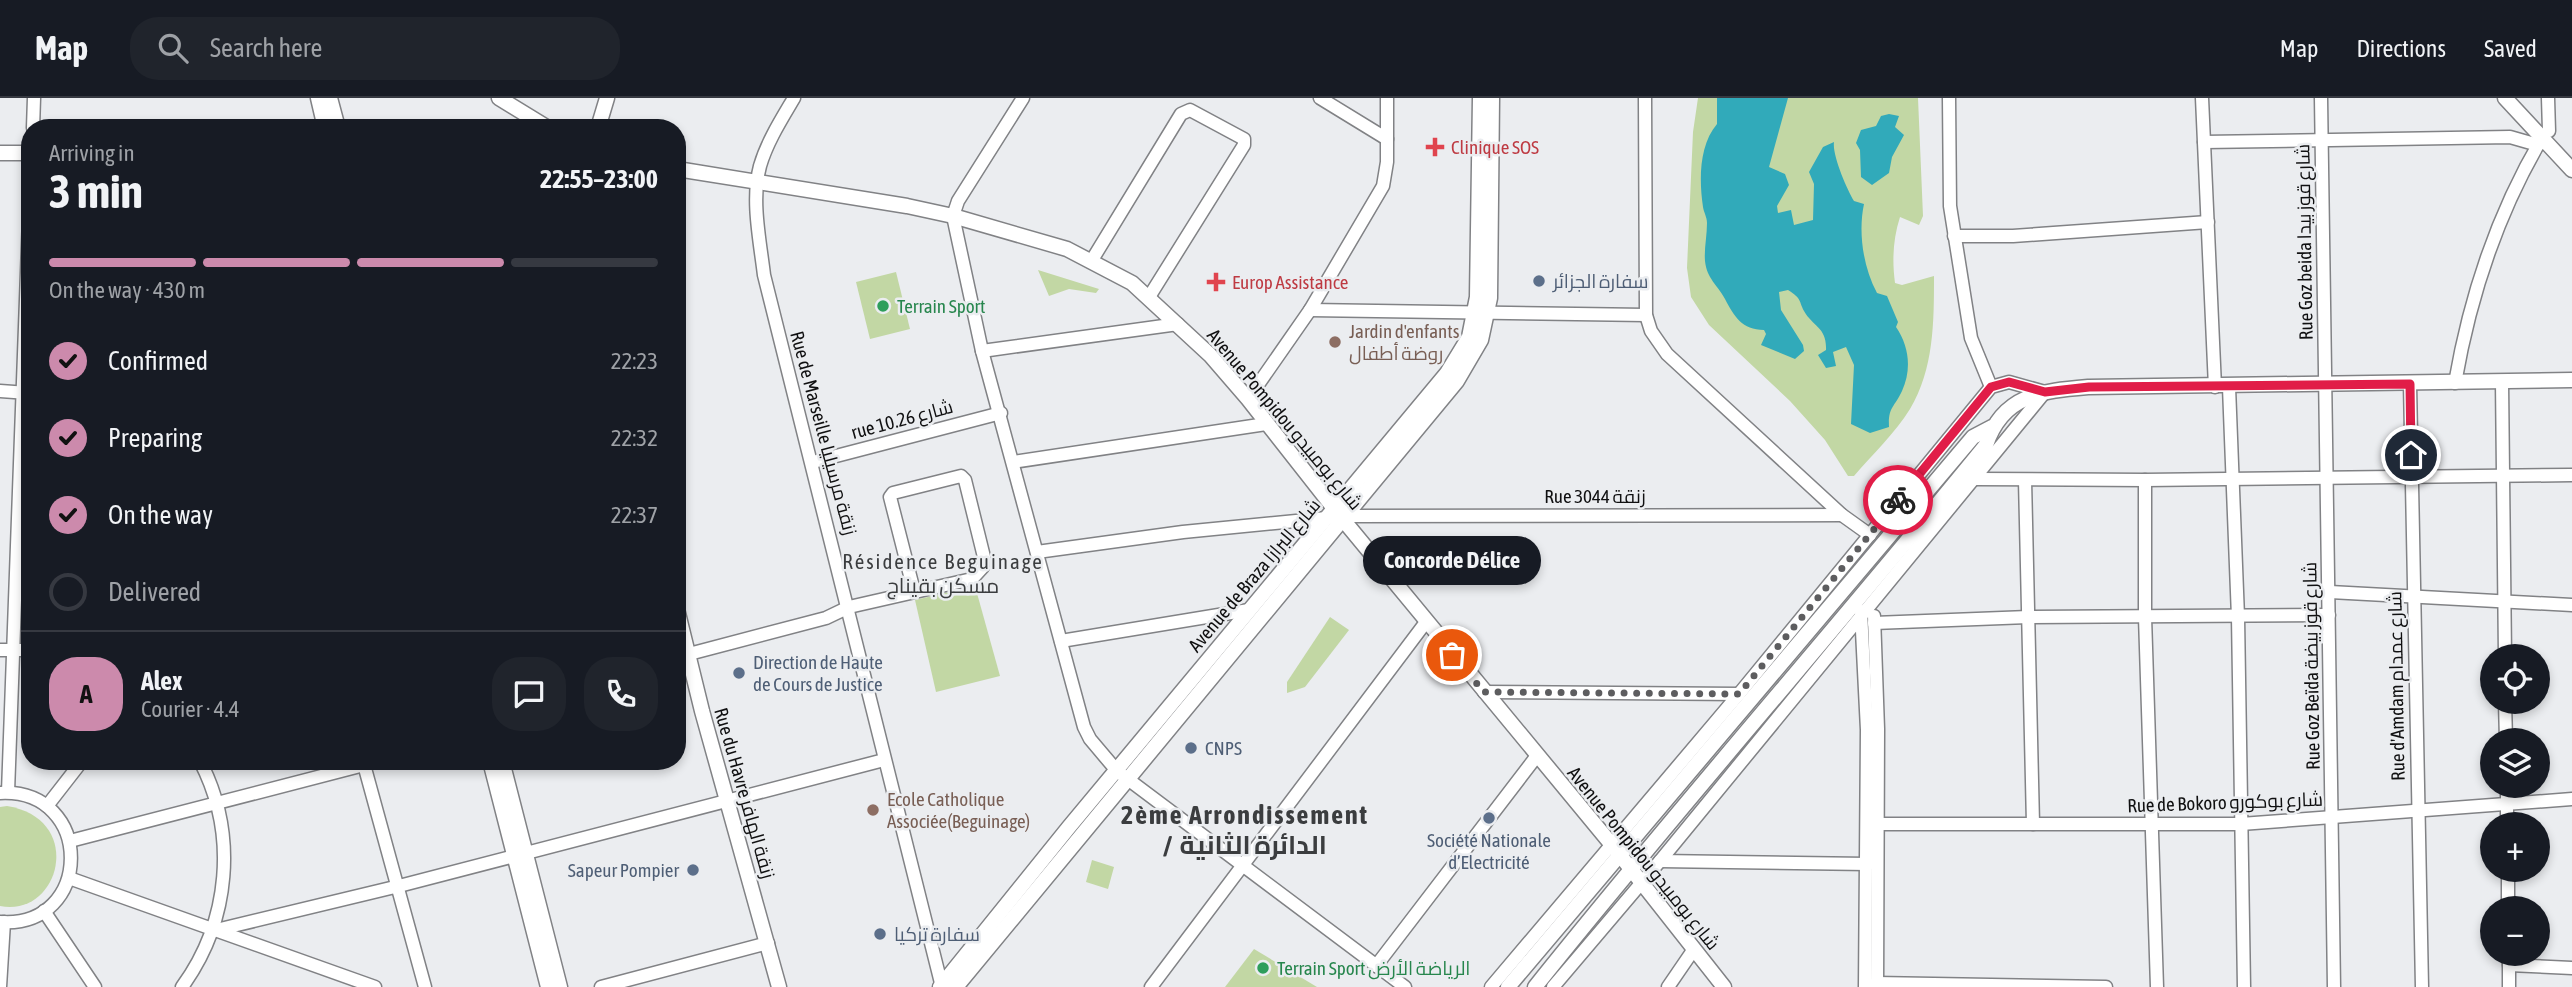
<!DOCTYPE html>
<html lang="en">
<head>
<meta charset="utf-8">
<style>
	:root { --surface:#171b24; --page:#20242c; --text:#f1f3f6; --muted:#9ea1a6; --line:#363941; --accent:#cc8aac }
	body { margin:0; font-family:"Asap Condensed",Cairo,sans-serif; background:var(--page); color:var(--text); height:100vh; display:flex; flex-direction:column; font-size:26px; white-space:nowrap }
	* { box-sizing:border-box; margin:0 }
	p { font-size:23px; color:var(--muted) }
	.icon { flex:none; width:38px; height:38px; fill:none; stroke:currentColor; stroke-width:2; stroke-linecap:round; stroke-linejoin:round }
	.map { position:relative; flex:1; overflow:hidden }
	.panel { position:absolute; left:21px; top:21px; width:665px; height:651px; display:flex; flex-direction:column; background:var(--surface); border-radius:28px; box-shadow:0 4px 10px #0003 }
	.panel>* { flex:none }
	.tools { position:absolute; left:2480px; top:546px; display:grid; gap:14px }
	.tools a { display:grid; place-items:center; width:70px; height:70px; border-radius:50%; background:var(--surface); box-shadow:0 4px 10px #0003; font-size:35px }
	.pin { position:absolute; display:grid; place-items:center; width:60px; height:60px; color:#fff; margin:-30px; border:4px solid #fff; border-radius:50%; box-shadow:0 2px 7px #0007 }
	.courier { position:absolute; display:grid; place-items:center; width:70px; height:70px; margin:-35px; border:5px solid #e11d48; border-radius:50%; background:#fff; color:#222; box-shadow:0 2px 9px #0007 }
	.bubble { position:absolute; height:49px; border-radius:24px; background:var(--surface); box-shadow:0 4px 10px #0003; font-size:23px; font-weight:700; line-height:49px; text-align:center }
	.summary em { font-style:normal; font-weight:700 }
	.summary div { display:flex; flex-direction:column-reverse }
	.summary { display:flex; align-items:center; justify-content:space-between; height:119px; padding:0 28px }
	h1 { font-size:46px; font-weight:700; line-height:52px }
	.bar { display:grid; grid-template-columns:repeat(4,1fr); gap:10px 7px; align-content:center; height:84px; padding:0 28px }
	.bar i { height:9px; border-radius:5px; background:var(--line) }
	.bar .current { background:var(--accent) }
	.bar p { grid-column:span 4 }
	.line { display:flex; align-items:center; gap:18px; padding:0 28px; border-top:2px solid var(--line) }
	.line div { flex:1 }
	.round { display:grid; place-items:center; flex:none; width:74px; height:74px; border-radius:28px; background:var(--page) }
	ol { padding:0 28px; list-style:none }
	li { display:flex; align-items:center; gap:21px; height:77px }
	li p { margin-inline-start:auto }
	li .icon { padding:7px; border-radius:50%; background:var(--accent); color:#111; stroke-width:4 }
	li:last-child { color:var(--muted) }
	li i { width:38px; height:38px; border:4px solid var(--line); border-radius:50% }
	header { display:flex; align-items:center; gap:42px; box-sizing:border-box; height:98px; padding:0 35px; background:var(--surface); border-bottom:2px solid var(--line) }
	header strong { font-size:33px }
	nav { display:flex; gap:38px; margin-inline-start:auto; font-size:24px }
	.search { width:490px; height:63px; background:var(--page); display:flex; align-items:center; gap:18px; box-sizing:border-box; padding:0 24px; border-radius:28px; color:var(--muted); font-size:26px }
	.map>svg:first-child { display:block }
	.green { fill:#c2d7a4 }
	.water { fill:#31aaba }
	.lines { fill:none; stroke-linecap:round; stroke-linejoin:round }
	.minor-casing { stroke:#818285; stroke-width:15 }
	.major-casing { stroke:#818285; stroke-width:17 }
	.minor { stroke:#fff; stroke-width:12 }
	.major { stroke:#fff; stroke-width:14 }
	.done { stroke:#5d5d5f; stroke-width:7; stroke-dasharray:0 12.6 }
	.route { stroke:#e11d48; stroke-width:9 }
	.health-dot { fill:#e0444e; stroke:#ebedf0; stroke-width:2.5 }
	.service-dot { fill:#5c6f8a; stroke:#ebedf0; stroke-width:2.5 }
	.leisure-dot { fill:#2e9e5b; stroke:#ebedf0; stroke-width:2.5 }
	.education-dot { fill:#8d6e63; stroke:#ebedf0; stroke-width:2.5 }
	.labels { text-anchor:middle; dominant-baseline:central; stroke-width:5; stroke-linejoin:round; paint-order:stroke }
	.health-label { font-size:19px; fill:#be3a42; stroke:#ebedf0; text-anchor:start }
	.street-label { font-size:19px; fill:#101011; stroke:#ebedf0 }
	.service-label { font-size:19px; fill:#4e5e75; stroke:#ebedf0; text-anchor:start }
	.leisure-label { font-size:19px; fill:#27864d; stroke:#ebedf0; text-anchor:start }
	.education-label { font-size:19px; fill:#785e54; stroke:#ebedf0; text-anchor:start }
	.neighbourhood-label { font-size:21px; letter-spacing:2px; fill:#3b3d3f; stroke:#ebedf0 }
	.district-label { font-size:26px; font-weight:bold; letter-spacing:2px; fill:#3b3d3f; stroke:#ebedf0 }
</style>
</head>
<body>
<header>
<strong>Map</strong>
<div class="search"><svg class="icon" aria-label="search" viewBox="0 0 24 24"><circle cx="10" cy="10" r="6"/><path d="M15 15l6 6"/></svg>Search here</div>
<nav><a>Map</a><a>Directions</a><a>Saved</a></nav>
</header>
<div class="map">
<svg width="2572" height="889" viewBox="0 0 2572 889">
	<rect width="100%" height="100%" fill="#ebedf0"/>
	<!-- green -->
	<g class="green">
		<path d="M1698,0H1918L1923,118L1919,127L1900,119C1893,141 1892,162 1895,185L1902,187L1934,178C1934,224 1934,271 1910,311C1895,335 1872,357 1854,378H1848L1825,342L1790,303L1709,227L1691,199L1687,170L1693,34Z"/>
		<polygon points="1038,172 1099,191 1096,195 1069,191 1049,198"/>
		<polygon points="896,174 910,231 870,241 856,184"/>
		<polygon points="975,488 1000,578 936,594 915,502"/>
		<polygon points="1330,519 1349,532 1305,589 1287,595 1287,584"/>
		<path d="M7,708C86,721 60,820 0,808V709Z"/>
		<polygon points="1092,762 1114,769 1108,791 1086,784"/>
		<polygon points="1254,851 1317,889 1225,889"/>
	</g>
	<!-- water -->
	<g class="water">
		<path d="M1717,0H1788L1769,69L1785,76L1789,87L1777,108L1778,115L1791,112L1794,127L1813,122L1814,86L1809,74L1823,49L1834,44C1832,57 1847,91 1854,103L1864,106C1858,134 1863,169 1877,195L1887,198L1898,224L1896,229C1909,248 1912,271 1902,293C1894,310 1888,309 1889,329L1870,335L1851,326L1854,267L1846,249L1833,254L1836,268L1826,270L1818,257L1826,252C1827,229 1813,229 1804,213C1798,201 1802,201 1788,192L1779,194L1781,212L1803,247L1804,253L1795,261L1761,247L1766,236L1764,232C1742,232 1734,218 1725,201C1717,186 1707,181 1705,163C1704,151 1707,138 1707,125C1707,119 1704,115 1703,109C1699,82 1699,47 1717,26Z"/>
		<polygon points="1889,16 1899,18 1895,29 1904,37 1892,59 1889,75 1872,87 1861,79 1860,52 1856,45 1861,32 1876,28 1881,18"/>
	</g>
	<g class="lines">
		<!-- minor casing -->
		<g class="minor-casing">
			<g id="minor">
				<path d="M794,0C781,22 767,44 760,68C751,102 760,143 764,177L942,889"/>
				<polyline points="1023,0 958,103 953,118 982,253 1084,629 1090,641 1117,673 1405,889"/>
				<polyline points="1320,0 1387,41"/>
				<polyline points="1645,0 1646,217 1651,233 1667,256 1842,417 1870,437"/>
				<polyline points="1949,0 1950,108 1971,240 1991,289"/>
				<polyline points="2202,0 2215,289"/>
				<polyline points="2321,0 2334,889"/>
				<polyline points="2548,0 2549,33"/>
				<polyline points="33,30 34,0"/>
				<polyline points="2204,44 2510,39 2538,47"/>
				<polyline points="1954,138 2013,138 2208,124"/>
				<polyline points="1092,162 1181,16 1190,12 1244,41 1244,47 1149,199"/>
				<polyline points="1310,212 1646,217"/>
				<polyline points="982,253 1178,226"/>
				<polyline points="2502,284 2505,558"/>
				<path d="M2455,285C2470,198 2497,116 2542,40"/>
				<polyline points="2410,286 2422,889"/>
				<polyline points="2229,289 2238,519 2244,889"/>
				<polyline points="0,293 28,295"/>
				<polyline points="1248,301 1310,212 1383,88 1387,64 1387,0"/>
				<polyline points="813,364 1001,315"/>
				<polyline points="1013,364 1266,326"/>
				<polyline points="1976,381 2145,382 2572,377"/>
				<polyline points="2025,382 2033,726"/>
				<polyline points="2145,382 2145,519 2157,889"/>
				<polyline points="1037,454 1183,434 1347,418 1842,417"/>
				<polyline points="2330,494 2572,507"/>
				<polyline points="1861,513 1867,632 1865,889"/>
				<polyline points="1874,518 1878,631 1877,889"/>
				<polyline points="1874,525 2028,519 2329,517"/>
				<polyline points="1061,543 1249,512"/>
				<polyline points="0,552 30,552"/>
				<polyline points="689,556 826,520 849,509 972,481 983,469 984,459 965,382 961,378 893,395 890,399 914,493"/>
				<polyline points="1484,594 1739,596"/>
				<polyline points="2505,604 2506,642"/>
				<polyline points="363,663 425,889"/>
				<polyline points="2507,688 2507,726"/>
				<polyline points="8,694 30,92"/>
				<polyline points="47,708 82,663"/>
				<polyline points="1878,726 2241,726 2572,701"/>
				<polyline points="70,743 364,667"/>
				<polyline points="1660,763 1868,766"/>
				<polyline points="2508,772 2508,810"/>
				<polyline points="69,780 375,889"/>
				<polyline points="44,813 95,889"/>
				<path d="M0,824C94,831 95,690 0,695"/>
				<polyline points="212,833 399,788 884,662"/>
				<polyline points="2509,856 2509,889"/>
				<polyline points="2509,867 2572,870"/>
				<polyline points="1376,868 1536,659"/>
				<polyline points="1876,885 2106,889"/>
				<polyline points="0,889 4,824"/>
				<path d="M182,889C230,823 238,736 200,663"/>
				<polyline points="601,889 768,845"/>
				<polyline points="1151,889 1426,524"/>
				<polyline points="1491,889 1739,596 1991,289 2009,284 2045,294 1660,763 1553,889"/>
				<polyline points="1668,889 1694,851"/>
			</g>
		</g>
		<!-- major casing -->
		<g class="major-casing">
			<g id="major">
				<polyline points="318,0 325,30"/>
				<polyline points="330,0 338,30"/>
				<polyline points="499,0 548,30"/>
				<polyline points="2505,0 2572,72"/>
				<polyline points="598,30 607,0"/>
				<polyline points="0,55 30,55"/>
				<polyline points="677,71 907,108 953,118 1067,151 1132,185 1210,257 1248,301 1340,418 1612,747 1724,889"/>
				<polyline points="677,511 702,613 779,889"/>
				<polyline points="490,663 548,889"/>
				<polyline points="502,663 560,889"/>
				<polyline points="940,889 1069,729 1447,275 1469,239 1477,199 1480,0"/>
				<polyline points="956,889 1457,283 1481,242 1490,200 1492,0"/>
				<polyline points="1508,889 1973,339 1992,329"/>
				<path d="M1535,889C1682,705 1838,529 1986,347C2003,296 2042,293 2089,289L2572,282"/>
			</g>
		</g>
		<!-- minor -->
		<use href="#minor" class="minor"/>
		<!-- major -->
		<use href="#major" class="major"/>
	</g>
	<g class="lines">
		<!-- done -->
		<polyline class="done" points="1452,557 1484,594 1739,596 1898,402"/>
		<!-- route -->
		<polyline class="route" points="1898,402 1991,289 2009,284 2045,294 2089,289 2410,286 2411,357"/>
	</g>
	<!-- markers -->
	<g class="health-dot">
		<path d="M1431.5 38.5h7v7h7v7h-7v7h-7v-7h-7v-7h7z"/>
		<path d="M1212.5 173.5h7v7h7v7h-7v7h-7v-7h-7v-7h7z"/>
	</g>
	<g class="service-dot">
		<circle cx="1539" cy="183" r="7"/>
		<circle cx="739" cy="575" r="7"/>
		<circle cx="1191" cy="650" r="7"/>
		<circle cx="1489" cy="720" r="7"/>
		<circle cx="693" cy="772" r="7"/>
		<circle cx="880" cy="836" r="7"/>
	</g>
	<g class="leisure-dot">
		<circle cx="883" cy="208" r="7"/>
		<circle cx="1263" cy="870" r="7"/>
	</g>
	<g class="education-dot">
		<circle cx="1335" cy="244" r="7"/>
		<circle cx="873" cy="712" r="7"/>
	</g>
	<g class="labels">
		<!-- health labels -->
		<g class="health-label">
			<text x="1451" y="49">Clinique SOS</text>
			<text x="1232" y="184">Europ Assistance</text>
		</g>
		<!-- street labels -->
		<g class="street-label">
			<text transform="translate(2304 144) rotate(-91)">Rue Goz beida شارع قوز بيدا</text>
			<text transform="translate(902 321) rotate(-15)">rue 10.26 شارع</text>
			<text transform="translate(1285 321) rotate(50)">Avenue Pompidou شارع بومبيدو</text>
			<text transform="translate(824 335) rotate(75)">Rue de Marseille زنقة مرسيليا</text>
			<text x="1595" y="398">Rue 3044 زنقة</text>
			<text transform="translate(1254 477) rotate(-50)">Avenue de Braza شارع البرازا</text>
			<text transform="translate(2311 568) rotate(-91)">Rue Goz Beïda شارع قوز بيضة</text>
			<text transform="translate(2396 588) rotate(-91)">Rue d'Amdam شارع عمدام</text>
			<text transform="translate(745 695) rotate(74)">Rue du Havre زنقة الهافر</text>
			<text transform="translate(2225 704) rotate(-2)">Rue de Bokoro شارع بوكورو</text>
			<text transform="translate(1644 760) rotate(51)">Avenue Pompidou شارع بومبيدو</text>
		</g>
		<!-- service labels -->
		<g class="service-label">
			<text x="1553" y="183">سفارة الجزائر</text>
			<text x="753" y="564">Direction de Haute<tspan x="753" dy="22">de Cours de Justice</tspan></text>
			<text x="1205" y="650">CNPS</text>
			<text x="1489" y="742" text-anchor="middle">Société Nationale<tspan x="1489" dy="22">d’Electricité</tspan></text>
			<text x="679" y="772" text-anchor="end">Sapeur Pompier</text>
			<text x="894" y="836">سفارة تركيا</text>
		</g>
		<!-- leisure labels -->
		<g class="leisure-label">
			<text x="897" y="208">Terrain Sport</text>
			<text x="1277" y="870">Terrain Sport الرياضة الأرض</text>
		</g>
		<!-- education labels -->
		<g class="education-label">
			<text x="1349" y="233">Jardin d'enfants<tspan x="1349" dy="22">روضة أطفال</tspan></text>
			<text x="887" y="701">Ecole Catholique<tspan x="887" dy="22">Associée(Beguinage)</tspan></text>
		</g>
		<!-- neighbourhood labels -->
		<g class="neighbourhood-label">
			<text x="943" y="463">Résidence Beguinage<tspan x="943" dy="24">مسكن بقيناج</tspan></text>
		</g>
		<!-- district labels -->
		<g class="district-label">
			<text x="1245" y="717">2ème Arrondissement<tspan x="1245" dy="30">/ الدائرة الثانية</tspan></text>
		</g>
	</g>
</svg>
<div class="tools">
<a><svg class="icon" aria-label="locate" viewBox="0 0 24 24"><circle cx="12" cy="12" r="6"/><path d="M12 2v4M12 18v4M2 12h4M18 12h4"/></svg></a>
<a><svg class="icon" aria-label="layers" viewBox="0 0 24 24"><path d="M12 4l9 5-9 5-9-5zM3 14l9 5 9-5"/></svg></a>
<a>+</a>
<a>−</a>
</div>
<div class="pin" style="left:1452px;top:557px;background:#ea580c"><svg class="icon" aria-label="bag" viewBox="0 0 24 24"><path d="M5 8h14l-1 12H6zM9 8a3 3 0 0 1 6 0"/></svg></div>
<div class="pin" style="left:2411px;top:357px;background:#1f2937"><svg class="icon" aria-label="home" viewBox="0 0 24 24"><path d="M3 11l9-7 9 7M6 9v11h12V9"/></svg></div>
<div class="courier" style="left:1898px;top:402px"><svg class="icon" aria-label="bike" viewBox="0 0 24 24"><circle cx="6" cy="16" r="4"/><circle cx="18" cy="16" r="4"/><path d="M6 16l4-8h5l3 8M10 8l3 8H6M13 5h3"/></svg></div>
<div class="bubble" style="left:1363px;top:438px;width:178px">Concorde Délice</div>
<section class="panel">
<div class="summary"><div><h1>3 min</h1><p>Arriving in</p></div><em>22:55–23:00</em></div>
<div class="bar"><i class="current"></i><i class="current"></i><i class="current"></i><i></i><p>On the way · 430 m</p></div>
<ol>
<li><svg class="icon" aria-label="check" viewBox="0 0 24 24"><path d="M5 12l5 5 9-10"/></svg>Confirmed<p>22:23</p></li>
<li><svg class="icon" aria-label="check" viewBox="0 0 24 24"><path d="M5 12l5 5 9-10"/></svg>Preparing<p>22:32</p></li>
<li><svg class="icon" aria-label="check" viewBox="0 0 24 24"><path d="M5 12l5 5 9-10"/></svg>On the way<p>22:37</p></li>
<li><i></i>Delivered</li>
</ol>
<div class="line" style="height:126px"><b class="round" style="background:var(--accent);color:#111">A</b><div><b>Alex</b><p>Courier · 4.4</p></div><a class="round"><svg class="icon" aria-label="chat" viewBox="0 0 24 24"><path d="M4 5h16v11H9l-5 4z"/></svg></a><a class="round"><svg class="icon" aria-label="phone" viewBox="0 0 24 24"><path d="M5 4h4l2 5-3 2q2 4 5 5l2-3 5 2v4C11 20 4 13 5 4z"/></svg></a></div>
</section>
</div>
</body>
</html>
